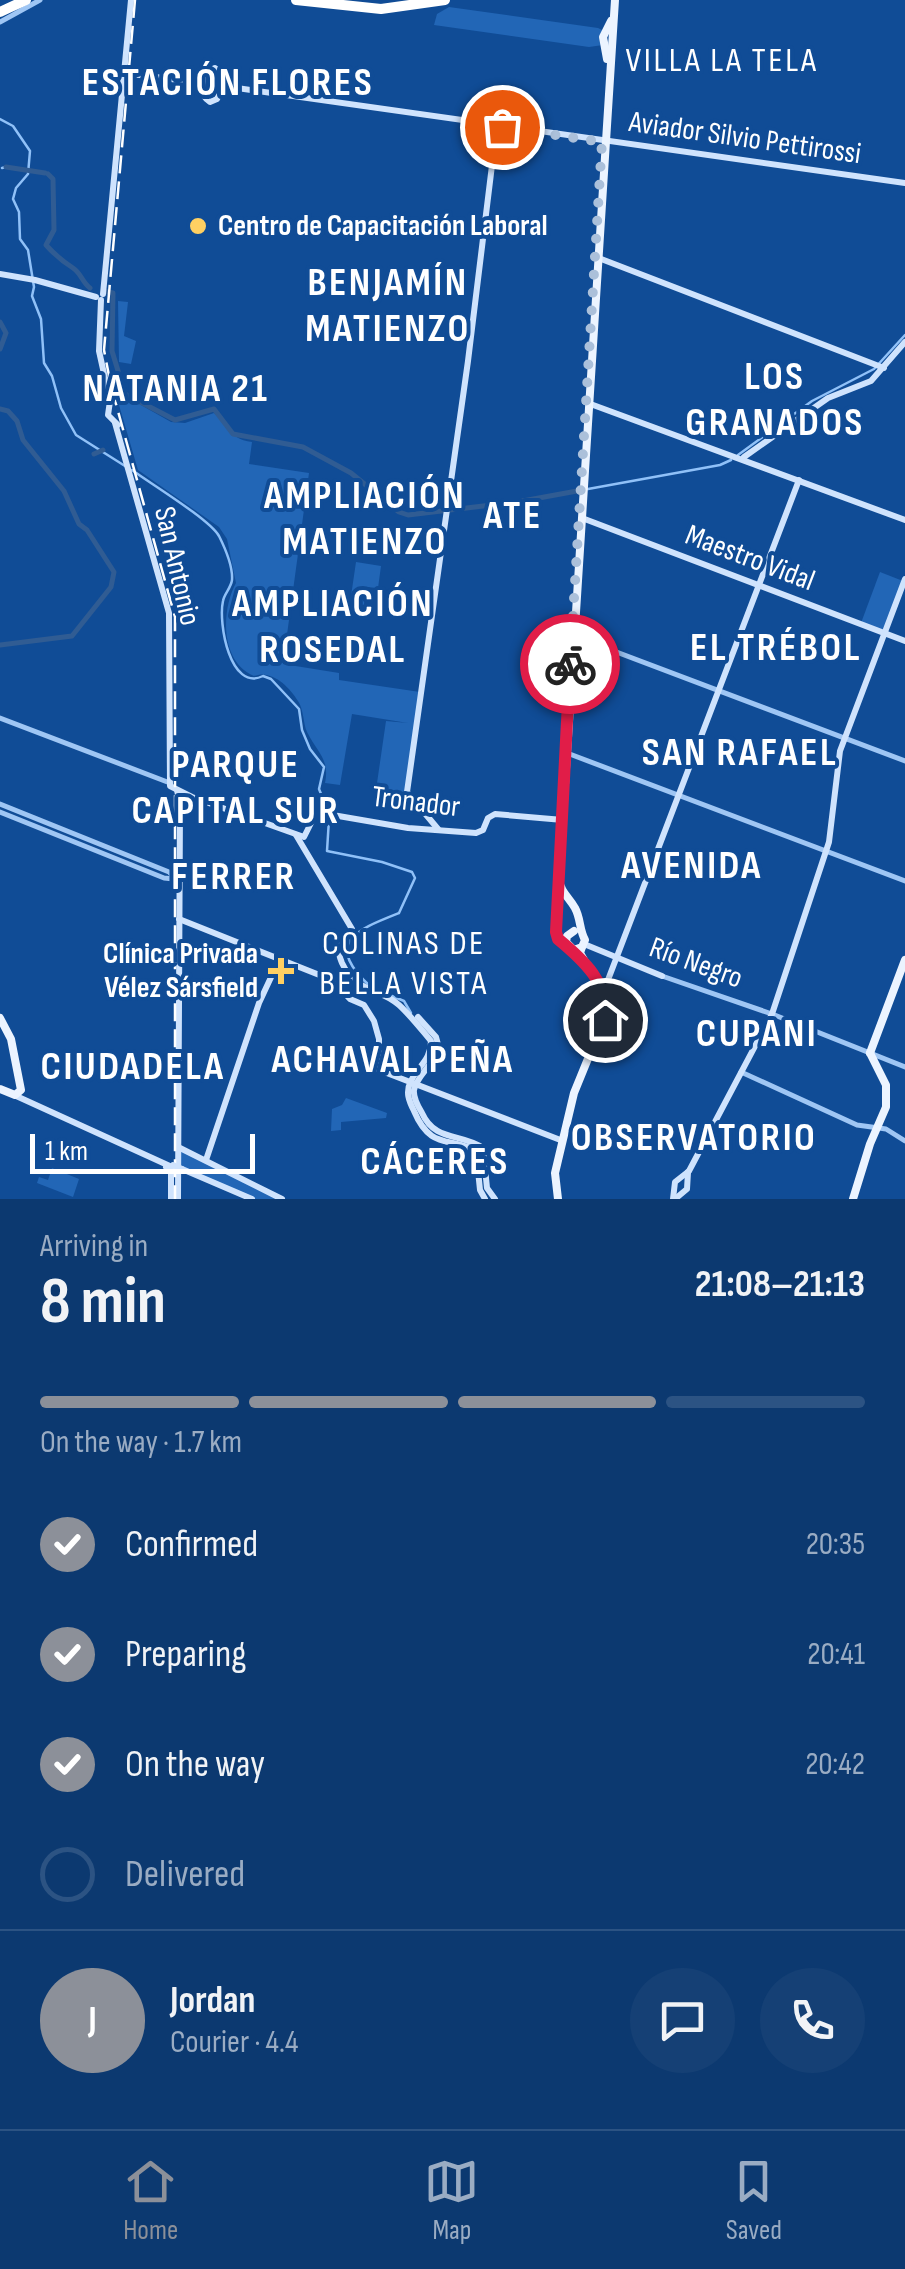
<!DOCTYPE html>
<html lang="en">
<head>
<meta charset="utf-8">
<style>
	:root { --surface:#0c3970; --page:#154075; --text:#f1f3f6; --muted:#9aacc3; --line:#2c5383; --accent:#8c9099 }
	body { margin:0; font-family:"Sofia Sans Condensed",sans-serif; background:var(--page); color:var(--text); height:100vh; display:flex; flex-direction:column; font-size:38px; white-space:nowrap }
	* { box-sizing:border-box; margin:0 }
	p { font-size:32px; color:var(--muted) }
	.icon { flex:none; width:55px; height:55px; fill:none; stroke:currentColor; stroke-width:2; stroke-linecap:round; stroke-linejoin:round }
	.map { position:relative; height:1199px; overflow:hidden }
	.drawer { display:flex; flex-direction:column; background:var(--surface); flex:1 }
	.drawer>* { flex:none }
	.scale { position:absolute; left:30px; bottom:25px; width:225px; box-sizing:border-box; padding-left:10px; border:5px solid #fff; border-top:0; font-size:28px; line-height:35px; white-space:nowrap; color:#fff; -webkit-text-stroke:8px #104c96; paint-order:stroke }
	.pin { position:absolute; display:grid; place-items:center; width:85px; height:85px; color:#fff; margin:-42px; border:5px solid #fff; border-radius:50%; box-shadow:0 2px 10px #0007 }
	.courier { position:absolute; display:grid; place-items:center; width:100px; height:100px; margin:-50px; border:8px solid #e11d48; border-radius:50%; background:#fff; color:#222; box-shadow:0 2px 12px #0007 }
	.summary em { font-style:normal; font-weight:700 }
	.summary div { display:flex; flex-direction:column-reverse }
	.summary { display:flex; align-items:center; justify-content:space-between; height:170px; padding:0 40px }
	h1 { font-size:65px; font-weight:700; line-height:75px }
	.bar { display:grid; grid-template-columns:repeat(4,1fr); gap:15px 10px; align-content:center; height:120px; padding:0 40px }
	.bar i { height:12px; border-radius:8px; background:var(--line) }
	.bar .active { background:var(--accent) }
	.bar p { grid-column:span 4 }
	.line { display:flex; align-items:center; gap:25px; padding:0 40px; border-top:2px solid var(--line) }
	.line div { flex:1 }
	.round { display:grid; place-items:center; flex:none; width:105px; height:105px; border-radius:52px; background:var(--page) }
	ol { padding:0 40px; list-style:none }
	li { display:flex; align-items:center; gap:30px; height:110px }
	li p { margin-inline-start:auto }
	li .icon { padding:10px; border-radius:50%; background:var(--accent); color:#fff; stroke-width:4 }
	li:last-child { color:var(--muted) }
	li i { width:55px; height:55px; border:5px solid var(--line); border-radius:50% }
	.tab-bar { display:flex; justify-content:space-around; align-items:center; height:140px; border-top:2px solid var(--line); background:var(--surface); font-size:28px; color:var(--muted) }
	.tab-bar a { display:grid; justify-items:center; gap:5px }
	.tab-bar .active { color:var(--accent) }
	.map>svg:first-child { display:block }
	.green { fill:#2266b6 }
	.lines { fill:none; stroke-linecap:round; stroke-linejoin:round }
	.stream { stroke:#90c1f8; stroke-width:2.5 }
	.canal { stroke:#305c93; stroke-width:5 }
	.tertiary { stroke:#9fc6f4; stroke-width:5 }
	.secondary { stroke:#cfe3fd; stroke-width:6 }
	.primary { stroke:#ecf4ff; stroke-width:8 }
	.motorway { stroke:#fff; stroke-width:10 }
	.rail { stroke:#fff; stroke-width:2.5; stroke-dasharray:18 8; stroke-linecap:butt }
	.secondary-bridge { stroke:#cfe3fd; stroke-width:6 }
	.done { stroke:#abc0da; stroke-width:10; stroke-dasharray:0 18 }
	.route { stroke:#e11d48; stroke-width:12 }
	.poi-dot { fill:#ffd062; stroke:#104c96; stroke-width:4 }
	.labels { text-anchor:middle; dominant-baseline:central; stroke-width:8; stroke-linejoin:round; paint-order:stroke }
	.street-label { font-size:30px; fill:#fff; stroke:#104c96 }
	.poi-label { font-size:30px; font-weight:bold; fill:#fff; stroke:#104c96; text-anchor:start }
	.quarter-label { font-size:35px; letter-spacing:2.5px; fill:#fff; stroke:#104c96 }
	.district-label { font-size:40px; font-weight:bold; letter-spacing:2.5px; fill:#fff; stroke:#104c96 }
</style>
</head>
<body>
<div class="map">
<svg width="905" height="1199" viewBox="0 0 905 1199">
	<rect width="100%" height="100%" fill="#104c96"/>
	<!-- green -->
	<g class="green">
		<polygon points="449,7 598,28 604,31 603,45 589,47 434,25 437,14"/>
		<polygon points="118,301 128,302 124,336 136,341 131,364 119,362"/>
		<path d="M125,396L171,422L185,423L214,413C231,426 226,438 252,442L249,464L309,473L283,664L339,673V680L420,692L405,794L376,790L386,721L408,723L352,714L340,785L325,783C330,759 317,752 307,732C303,723 304,710 298,701C289,686 271,669 254,676C220,662 221,610 236,583L227,539L219,527L138,470L119,405Z"/>
		<polygon points="356,562 381,566 378,588 366,587 364,605 350,603"/>
		<polygon points="880,572 903,581 884,632 861,623"/>
		<polygon points="346,1098 387,1113 386,1118 341,1122 341,1130 331,1131 332,1109 342,1105"/>
		<polygon points="181,1148 282,1199 252,1199 180,1166"/>
		<polygon points="52,1168 79,1179 73,1197 37,1183 39,1177 48,1180"/>
	</g>
	<g class="lines">
		<!-- stream -->
		<g class="stream">
			<polyline points="0,119 13,126 30,151 28,174 16,188 13,199 19,212 20,239 28,250 34,287 32,296 41,319 44,363 52,376 61,408 76,435 125,466"/>
			<polyline points="2,168 6,167"/>
			<polyline points="738,455 812,401 874,369 905,335"/>
			<path d="M132,470C151,484 209,519 219,536C225,548 233,566 232,580C231,588 224,594 223,601C218,623 230,692 263,676L271,679L299,709L302,730L310,749L324,767L319,789L328,811"/>
			<polyline points="588,489 720,465 731,460"/>
			<path d="M329,819L327,851L382,862L412,872L415,878L399,913C356,930 322,943 371,987"/>
			<polyline points="387,994 404,1001 411,1013"/>
		</g>
		<!-- canal -->
		<g class="canal">
			<polyline points="6,167 45,173"/>
			<path d="M48,174L53,179L54,230L46,245C55,255 62,261 73,268C81,273 82,282 90,288"/>
			<polyline points="104,291 113,293 112,351 125,394 175,420 214,409 233,434 303,447 351,473 399,512 408,515 517,502 577,491"/>
			<polyline points="0,322 6,333 0,349"/>
			<polyline points="0,409 8,411 17,421 23,440 64,491 79,524 87,530 114,572 111,587 72,636 0,645"/>
			<polyline points="94,454 103,450"/>
		</g>
		<!-- tertiary -->
		<g class="tertiary">
			<polyline points="0,22 40,0"/>
			<polyline points="574,636 905,761"/>
			<polyline points="0,718 170,783"/>
			<polyline points="567,753 905,881"/>
			<polyline points="0,804 169,872 174,877 180,877"/>
			<polyline points="0,812 164,878 174,879"/>
			<polyline points="662,976 772,1014 905,1067"/>
			<polyline points="741,1072 857,1125 886,1129 905,1141"/>
		</g>
		<!-- secondary -->
		<g class="secondary">
			<path d="M215,68L221,73L223,86L217,99L210,102C199,95 201,82 207,72Z"/>
			<polyline points="124,73 202,83"/>
			<polyline points="223,86 905,183"/>
			<polyline points="596,257 884,368"/>
			<polyline points="0,274 35,280 96,297"/>
			<polyline points="103,294 131,0"/>
			<polyline points="101,300 99,351 110,401 108,415 118,425"/>
			<polyline points="585,402 905,520"/>
			<polyline points="115,423 169,613 170,786 192,797 304,837 314,817 321,813 408,828 476,833 483,830 488,818 495,814 563,820"/>
			<polyline points="744,457 828,398 871,381 905,342"/>
			<polyline points="582,518 905,641"/>
			<polyline points="177,790 180,805 178,1199"/>
			<polyline points="438,829 407,792 468,361 494,149 499,150 502,127"/>
			<path d="M296,835L352,929C340,939 335,947 342,963C356,993 379,987 399,1005C410,1015 421,1029 431,1041C431,1060 418,1066 411,1081C405,1092 409,1101 414,1111C431,1151 450,1136 476,1151L480,1190L485,1199"/>
			<polyline points="558,888 556,934 567,947"/>
			<polyline points="179,919 332,980 350,999 364,1005 374,1021 379,1039 379,1070 563,1141"/>
			<polyline points="584,944 662,976"/>
			<polyline points="603,993 799,480"/>
			<path d="M418,1017L436,1037L439,1048C434,1064 416,1077 414,1090C413,1098 418,1106 422,1113C435,1142 461,1133 483,1148L487,1188L495,1199"/>
			<polyline points="14,1095 172,1167"/>
			<polyline points="180,1148 282,1199"/>
			<polyline points="206,1160 259,1003 280,958"/>
			<polyline points="166,1167 171,1170 171,1199"/>
			<polyline points="182,1169 252,1199"/>
			<polyline points="673,1199 675,1182 689,1171 772,1014 829,842 840,751 905,579"/>
			<polyline points="675,1199 687,1189 688,1172"/>
		</g>
		<!-- primary -->
		<g class="primary">
			<polyline points="607,59 603,37 611,21"/>
			<polyline points="574,931 567,936 566,942 576,952"/>
			<path d="M574,950L582,947L585,940C579,929 581,919 575,908C568,896 561,893 559,879L615,0"/>
			<polyline points="0,1018 11,1039 21,1090 15,1095 0,1089"/>
			<polyline points="870,1053 905,960"/>
			<polyline points="558,1199 555,1173 574,1093 607,1012 603,993 580,953 582,947"/>
			<polyline points="853,1199 870,1144 886,1107 886,1085 870,1053"/>
		</g>
		<!-- motorway -->
		<g class="motorway">
			<polyline points="296,0 381,9 445,0"/>
			<polyline points="0,12 26,0"/>
		</g>
		<!-- rail -->
		<polyline class="rail" points="135,0 104,350 111,386 175,617 175,1199"/>
		<!-- secondary-bridge -->
		<polyline class="secondary-bridge" points="173,1165 182,1169"/>
	</g>
	<g class="lines">
		<!-- done -->
		<polyline class="done" points="502,127 602,142 570,664"/>
		<!-- route -->
		<path class="route" d="M570,664L556,932L558,939C581,958 612,985 605,1020"/>
	</g>
	<!-- markers -->
	<g class="poi-dot">
		<circle cx="198" cy="226" r="10"/>
		<path d="M276 956h10v10h10v10h-10v10h-10v-10h-10v-10h10z"/>
	</g>
	<g class="labels">
		<!-- street labels -->
		<g class="street-label">
			<text transform="translate(745 138) rotate(8)">Aviador Silvio Pettirossi</text>
			<text transform="translate(750 558) rotate(21)">Maestro Vidal</text>
			<text transform="translate(177 566) rotate(77)">San Antonio</text>
			<text transform="translate(416 802) rotate(7)">Tronador</text>
			<text transform="translate(696 963) rotate(20)">Río Negro</text>
		</g>
		<!-- poi labels -->
		<g class="poi-label">
			<text x="218" y="226">Centro de Capacitación Laboral</text>
			<text x="258" y="954" text-anchor="end">Clínica Privada<tspan x="258" dy="34">Vélez Sársfield</tspan></text>
		</g>
		<!-- quarter labels -->
		<g class="quarter-label">
			<text x="722" y="60">VILLA LA TELA</text>
			<text x="404" y="943">COLINAS DE<tspan x="404" dy="40">BELLA VISTA</tspan></text>
		</g>
		<!-- district labels -->
		<g class="district-label">
			<text x="228" y="83">ESTACIÓN FLORES</text>
			<text x="388" y="283">BENJAMÍN<tspan x="388" dy="46">MATIENZO</tspan></text>
			<text x="775" y="377">LOS<tspan x="775" dy="46">GRANADOS</tspan></text>
			<text x="176" y="389">NATANIA 21</text>
			<text x="365" y="496">AMPLIACIÓN<tspan x="365" dy="46">MATIENZO</tspan></text>
			<text x="513" y="516">ATE</text>
			<text x="333" y="604">AMPLIACIÓN<tspan x="333" dy="46">ROSEDAL</tspan></text>
			<text x="776" y="648">EL TRÉBOL</text>
			<text x="740" y="753">SAN RAFAEL</text>
			<text x="236" y="765">PARQUE<tspan x="236" dy="46">CAPITAL SUR</tspan></text>
			<text x="692" y="866">AVENIDA</text>
			<text x="234" y="877">FERRER</text>
			<text x="757" y="1034">CUPANI</text>
			<text x="393" y="1060">ACHAVAL PEÑA</text>
			<text x="133" y="1067">CIUDADELA</text>
			<text x="694" y="1138">OBSERVATORIO</text>
			<text x="435" y="1162">CÁCERES</text>
		</g>
	</g>
</svg>
<div class="scale">1 km</div>
<div class="pin" style="left:502px;top:127px;background:#ea580c"><svg class="icon" aria-label="bag" viewBox="0 0 24 24"><path d="M5 8h14l-1 12H6zM9 8a3 3 0 0 1 6 0"/></svg></div>
<div class="pin" style="left:605px;top:1020px;background:#1f2937"><svg class="icon" aria-label="home" viewBox="0 0 24 24"><path d="M3 11l9-7 9 7M6 9v11h12V9"/></svg></div>
<div class="courier" style="left:570px;top:664px"><svg class="icon" aria-label="bike" viewBox="0 0 24 24"><circle cx="6" cy="16" r="4"/><circle cx="18" cy="16" r="4"/><path d="M6 16l4-8h5l3 8M10 8l3 8H6M13 5h3"/></svg></div>
</div>
<section class="drawer">
<div class="summary"><div><h1>8 min</h1><p>Arriving in</p></div><em>21:08–21:13</em></div>
<div class="bar"><i class="active"></i><i class="active"></i><i class="active"></i><i></i><p>On the way · 1.7 km</p></div>
<ol>
<li><svg class="icon" aria-label="check" viewBox="0 0 24 24"><path d="M5 12l5 5 9-10"/></svg>Confirmed<p>20:35</p></li>
<li><svg class="icon" aria-label="check" viewBox="0 0 24 24"><path d="M5 12l5 5 9-10"/></svg>Preparing<p>20:41</p></li>
<li><svg class="icon" aria-label="check" viewBox="0 0 24 24"><path d="M5 12l5 5 9-10"/></svg>On the way<p>20:42</p></li>
<li><i></i>Delivered</li>
</ol>
<div class="line" style="height:180px"><b class="round" style="background:var(--accent);color:#fff">J</b><div><b>Jordan</b><p>Courier · 4.4</p></div><a class="round"><svg class="icon" aria-label="chat" viewBox="0 0 24 24"><path d="M4 5h16v11H9l-5 4z"/></svg></a><a class="round"><svg class="icon" aria-label="phone" viewBox="0 0 24 24"><path d="M5 4h4l2 5-3 2q2 4 5 5l2-3 5 2v4C11 20 4 13 5 4z"/></svg></a></div>
</section>
<nav class="tab-bar">
<a class="active"><svg class="icon" aria-label="home" viewBox="0 0 24 24"><path d="M3 11l9-7 9 7M6 9v11h12V9"/></svg>Home</a>
<a><svg class="icon" aria-label="map" viewBox="0 0 24 24"><path d="M3 6l6-2 6 2 6-2v14l-6 2-6-2-6 2zM9 4v14M15 6v14"/></svg>Map</a>
<a><svg class="icon" aria-label="saved" viewBox="0 0 24 24"><path d="M7 4h10v16l-5-4-5 4z"/></svg>Saved</a>
</nav>
</body>
</html>
